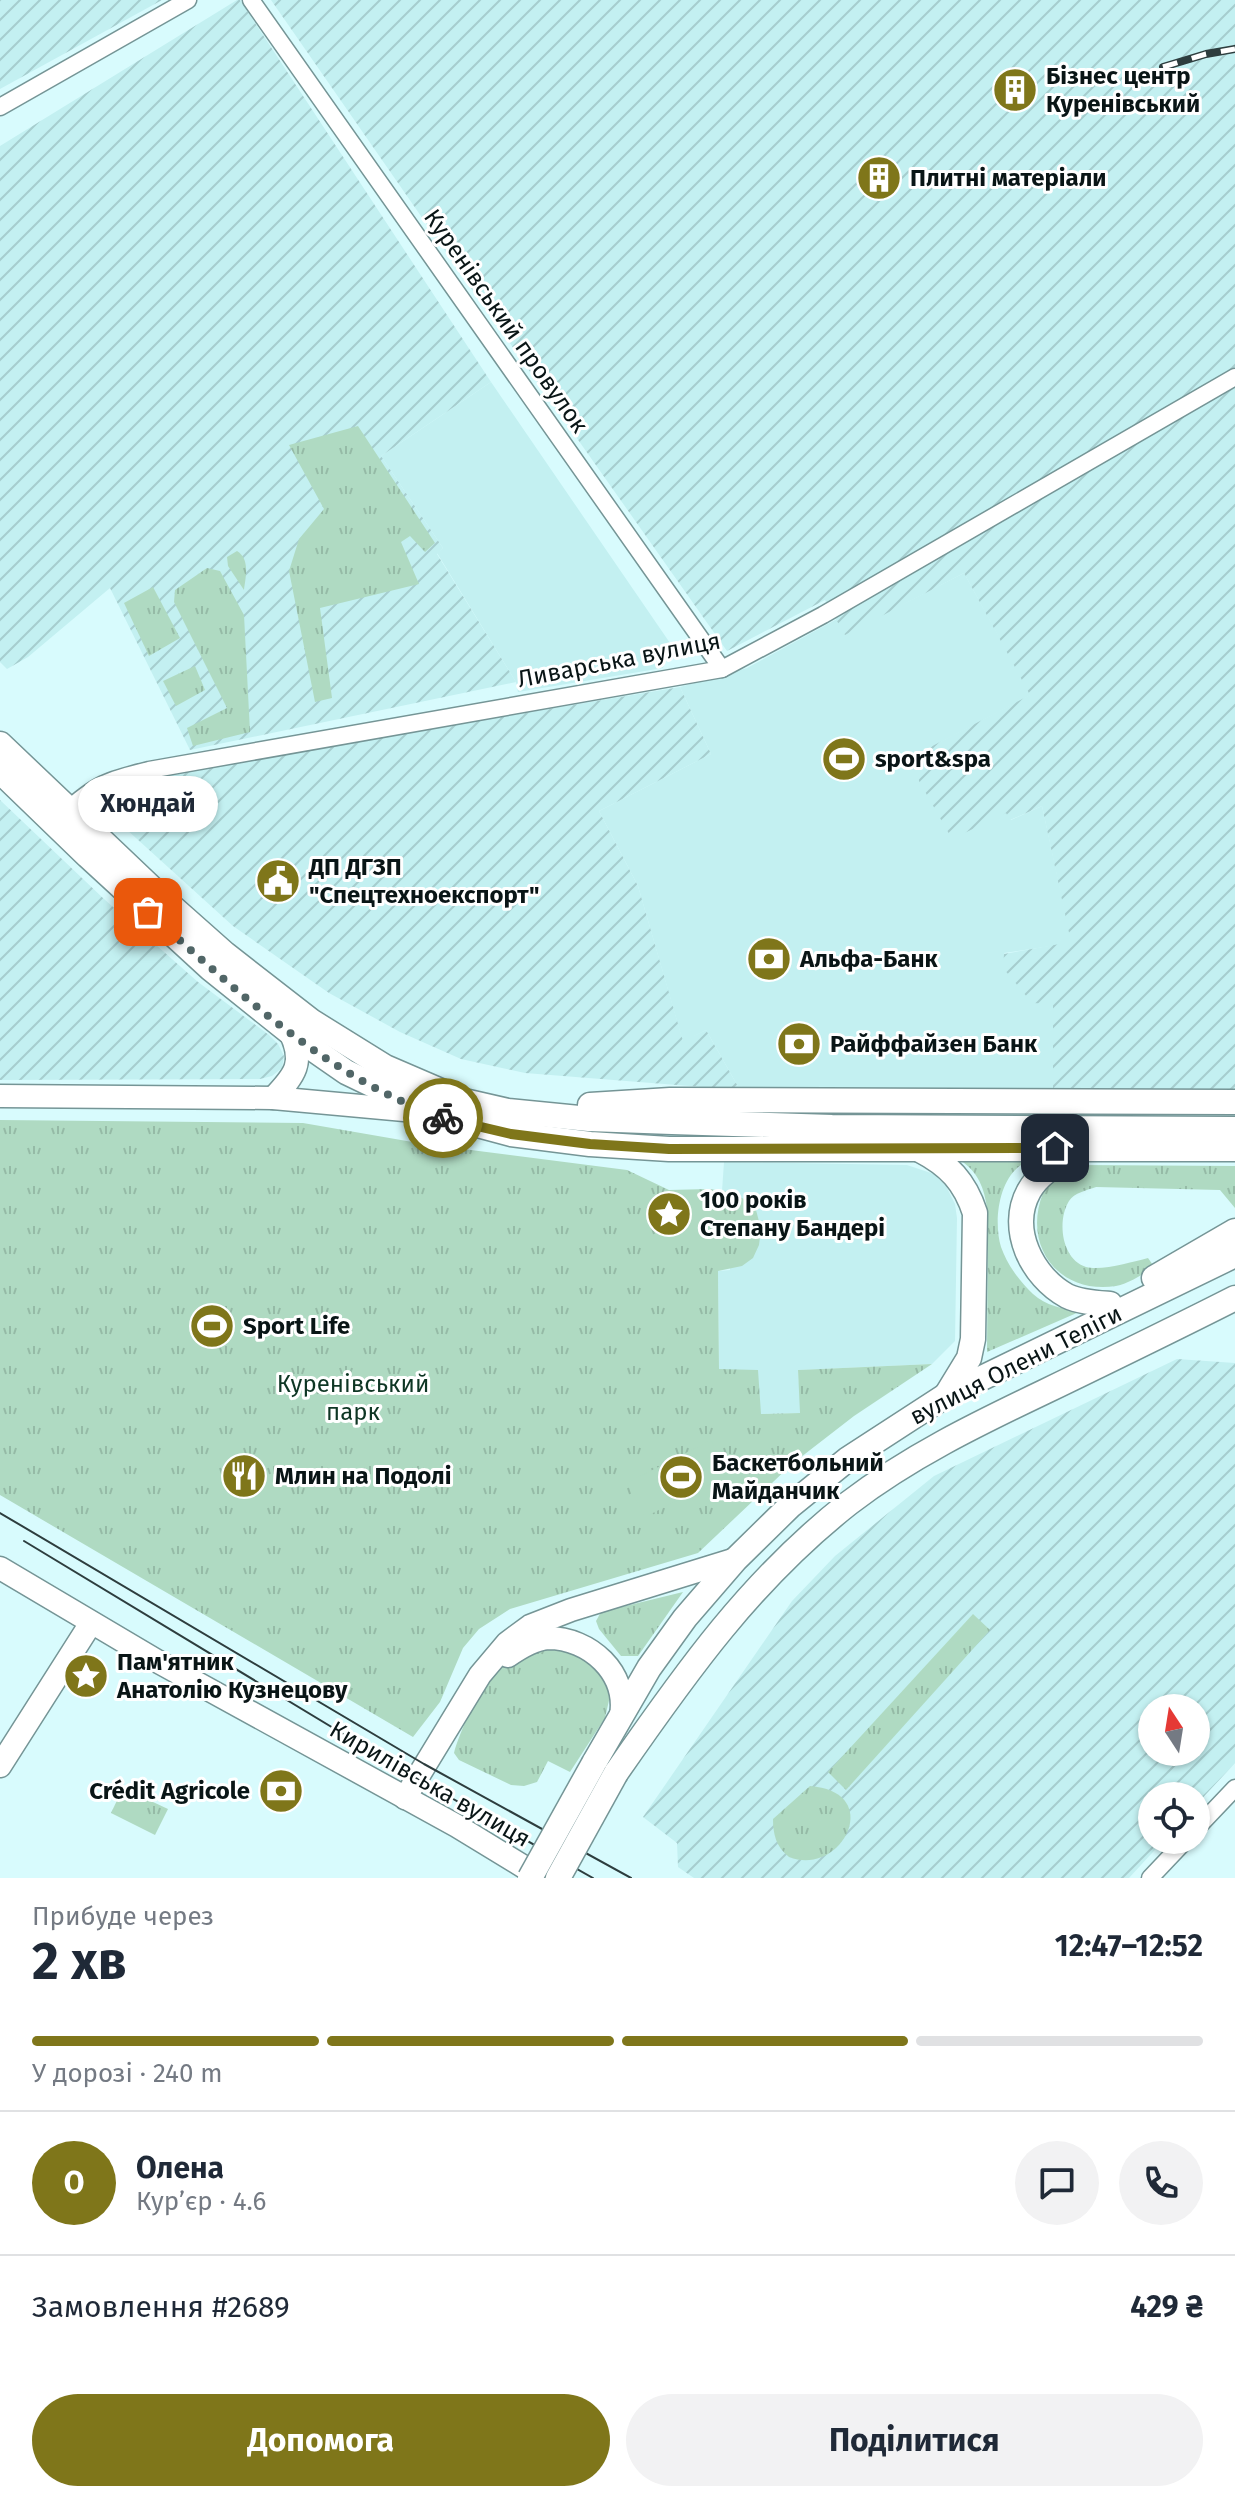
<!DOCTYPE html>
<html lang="uk">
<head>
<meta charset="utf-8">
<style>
	:root { --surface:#fff; --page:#f2f2f3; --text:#1f2937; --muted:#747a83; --line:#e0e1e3; --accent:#7f761a }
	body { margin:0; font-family:"Fira Sans",sans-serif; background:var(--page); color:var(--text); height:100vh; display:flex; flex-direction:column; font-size:30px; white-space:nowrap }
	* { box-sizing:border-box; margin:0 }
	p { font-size:26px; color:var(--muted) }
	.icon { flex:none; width:44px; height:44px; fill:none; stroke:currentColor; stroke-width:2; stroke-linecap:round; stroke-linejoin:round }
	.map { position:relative; height:1878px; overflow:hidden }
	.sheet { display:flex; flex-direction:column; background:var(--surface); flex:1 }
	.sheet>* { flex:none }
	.needle { width:52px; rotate:348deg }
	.fabs { position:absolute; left:1138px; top:1694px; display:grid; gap:16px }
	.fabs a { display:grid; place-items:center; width:72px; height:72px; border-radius:50%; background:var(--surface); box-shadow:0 2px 6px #0004; font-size:40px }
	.pin { position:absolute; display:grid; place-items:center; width:68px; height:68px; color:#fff; margin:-34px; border-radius:16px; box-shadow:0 4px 12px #0006 }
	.courier { position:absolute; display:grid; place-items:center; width:80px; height:80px; margin:-40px; border:6px solid #7f761a; border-radius:50%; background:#fff; color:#222; box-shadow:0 2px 10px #0007 }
	.bubble { position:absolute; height:56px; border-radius:28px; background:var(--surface); box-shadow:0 2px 6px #0004; font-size:26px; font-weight:700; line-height:56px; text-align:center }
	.headline em { font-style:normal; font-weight:700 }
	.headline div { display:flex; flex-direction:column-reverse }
	.headline { display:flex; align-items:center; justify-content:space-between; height:136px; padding:0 32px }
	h1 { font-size:52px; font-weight:700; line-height:60px }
	.bar { display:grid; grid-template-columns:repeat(4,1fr); gap:12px 8px; align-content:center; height:96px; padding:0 32px }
	.bar i { height:10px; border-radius:6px; background:var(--line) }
	.bar .active { background:var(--accent) }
	.bar p { grid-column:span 4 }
	.line { display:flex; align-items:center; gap:20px; padding:0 32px; border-top:2px solid var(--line) }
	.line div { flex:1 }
	.round { display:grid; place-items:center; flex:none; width:84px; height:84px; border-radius:42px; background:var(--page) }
	.action { display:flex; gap:16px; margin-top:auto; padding:16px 32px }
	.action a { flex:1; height:92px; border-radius:48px; background:var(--accent); color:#fff; font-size:32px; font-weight:700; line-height:92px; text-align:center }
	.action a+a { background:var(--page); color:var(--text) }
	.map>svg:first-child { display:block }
	.built { fill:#c3f0f1 }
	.industrial { fill:url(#industrial-furrows); fill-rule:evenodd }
	.grass { fill:url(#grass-tufts) }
	.garden { fill:#afdac2 }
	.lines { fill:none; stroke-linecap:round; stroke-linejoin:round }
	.street-casing { stroke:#759596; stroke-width:19 }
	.secondary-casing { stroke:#759596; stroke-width:25 }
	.primary-casing { stroke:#759596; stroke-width:27 }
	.street { stroke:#fff; stroke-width:16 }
	.secondary { stroke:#fff; stroke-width:22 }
	.primary { stroke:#fff; stroke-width:24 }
	.tram { stroke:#2d3d3e; stroke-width:2 }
	.rail-casing { stroke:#2d3d3e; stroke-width:8 }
	.rail { stroke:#fff; stroke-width:5; stroke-dasharray:15; stroke-linecap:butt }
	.primary-bridge-casing { stroke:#759596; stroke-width:27; stroke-linecap:butt }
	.primary-bridge { stroke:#fff; stroke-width:24 }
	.done { stroke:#516667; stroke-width:8; stroke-dasharray:0 14.4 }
	.route { stroke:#7f761a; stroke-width:10 }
	.labels { text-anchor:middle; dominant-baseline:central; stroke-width:6; stroke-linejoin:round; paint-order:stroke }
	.poi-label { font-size:24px; font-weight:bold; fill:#091516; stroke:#fff; text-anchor:start }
	.street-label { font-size:24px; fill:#091516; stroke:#fff }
	.park-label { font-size:24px; fill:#0e3624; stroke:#fff }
</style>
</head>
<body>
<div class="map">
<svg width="1235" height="1878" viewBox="0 0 1235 1878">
	<defs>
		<pattern id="industrial-furrows" width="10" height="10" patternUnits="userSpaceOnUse" patternTransform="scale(2)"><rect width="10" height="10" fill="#c3f0f1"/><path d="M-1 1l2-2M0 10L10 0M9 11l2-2" fill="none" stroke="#a6cdce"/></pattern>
		<pattern id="grass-tufts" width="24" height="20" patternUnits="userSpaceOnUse" patternTransform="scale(2)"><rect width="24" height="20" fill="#afdac2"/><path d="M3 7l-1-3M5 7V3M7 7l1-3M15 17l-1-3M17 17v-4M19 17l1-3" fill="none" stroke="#95baa6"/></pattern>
	</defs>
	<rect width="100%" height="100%" fill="#d8fbfd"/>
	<!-- built -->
	<g class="built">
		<polygon points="491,382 670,643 663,668 518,692 516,682 437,553 443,548 381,456"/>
		<polygon points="964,573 1031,695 918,754 1006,812 1011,820 1042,806 1072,943 1004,953 1053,1004 1053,1090 740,1090 706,1030 683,1042 638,886 599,811 711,754 680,687 747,668 837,619 845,634"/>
		<polygon points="724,1162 907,1165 934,1174 946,1186 955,1204 957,1218 955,1341 932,1364 798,1370 801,1413 761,1414 719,1370 718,1271 730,1270 730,1192 722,1191"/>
	</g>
	<!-- industrial -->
	<g class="industrial">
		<polygon points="0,0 162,0 0,89"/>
		<polygon points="237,0 240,0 491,382 381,456 443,548 437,554 516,682 190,750 110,588 28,657 7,669 0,662 0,146"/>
		<polygon points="271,0 1235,0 1235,1092 1053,1090 1053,1004 1032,1003 1003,968 1004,954 1071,942 1042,806 1010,820 1006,813 952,839 919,781 917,754 1030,695 964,573 845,635 825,600 727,651 466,281"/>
		<polygon points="680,687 711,754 599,811 638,886 683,1041 706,1030 740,1090 525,1073 461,1059 400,1032 329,993 233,926 115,819 110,796 126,780"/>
		<polygon points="0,800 104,899 198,982 269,1035 278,1044 284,1056 282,1068 272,1076 260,1079 0,1080"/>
		<path d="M1177,1359L1235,1363V1763L1196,1805V1796H1152V1840H1164L1129,1878H694L678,1867L677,1843L643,1817L792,1601L835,1556L934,1476ZM1152,1708H1196V1752H1152Z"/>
	</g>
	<!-- grass -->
	<g class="grass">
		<polygon points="358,426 435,543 425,552 410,536 401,542 419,584 320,608 332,698 315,702 289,571 299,539 324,509 289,445"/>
		<path d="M237,551C250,559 246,576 244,590L228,566L227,557Z"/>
		<polygon points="207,568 220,571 244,615 250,732 193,746 187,728 227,708 174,602 175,590"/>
		<polygon points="153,587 180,638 149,656 124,603"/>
		<polygon points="195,666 205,690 176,706 163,681"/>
		<polygon points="0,1120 303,1123 424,1144 627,1170 669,1190 709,1189 730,1192 744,1199 756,1210 761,1229 759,1245 753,1258 742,1266 718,1271 719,1369 758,1370 761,1414 800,1413 798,1370 932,1364 854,1416 792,1464 698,1553 510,1609 479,1629 463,1648 440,1702 413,1737 0,1495"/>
		<path d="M960,1160L1026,1162C999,1175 993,1220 1001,1247C1007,1264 1019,1281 1033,1294C1046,1306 1062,1308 1079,1312L987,1352L988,1215C985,1192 981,1174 960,1160Z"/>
		<path d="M1080,1165L1235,1166V1208L1220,1190L1096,1187C1087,1190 1074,1193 1069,1201C1057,1220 1061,1259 1086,1267C1102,1271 1132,1262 1148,1258L1155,1268C1143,1273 1129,1284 1116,1286C1059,1295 1022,1246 1043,1193C1047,1186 1055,1173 1062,1169C1067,1167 1075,1166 1080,1165Z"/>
		<polygon points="683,1592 638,1656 621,1656 599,1629 596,1621 601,1612"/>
		<polygon points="973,1614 990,1630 846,1790 828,1772"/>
		<path d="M544,1646L584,1654L605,1679L610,1696L605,1718L570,1772L548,1761L537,1782L524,1786L511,1785L459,1760L454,1753C459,1733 480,1688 494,1673C506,1659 528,1653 544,1646Z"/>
		<path d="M810,1786C886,1792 841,1878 789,1857C776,1847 773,1834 773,1819Z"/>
		<polygon points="123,1788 168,1809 155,1835 111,1813"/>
	</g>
	<!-- garden -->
	<polygon class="garden" points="711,1440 728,1475 645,1517 627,1483"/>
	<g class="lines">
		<!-- street casing -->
		<g class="street-casing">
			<g id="street">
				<polyline points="251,0 722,669"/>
				<polyline points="0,107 188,0"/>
				<path d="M64,813C96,784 107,780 149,770L722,669L823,615L1235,377"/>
				<polyline points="1196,1829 1235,1788"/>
				<polyline points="1150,1878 1186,1840"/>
			</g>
		</g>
		<!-- secondary casing -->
		<g class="secondary-casing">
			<g id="secondary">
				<polyline points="0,1096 273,1098 426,1112"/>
				<path d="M273,1098C295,1075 305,1063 290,1032"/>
				<polyline points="0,1568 157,1661 457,1826 542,1878"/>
				<path d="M508,1656C518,1649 535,1639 548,1638C590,1638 628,1673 621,1716"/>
				<polyline points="0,1766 91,1623"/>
				<polyline points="405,1798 480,1675 507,1643 530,1626 571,1610 736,1559"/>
			</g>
		</g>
		<!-- primary casing -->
		<g class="primary-casing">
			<g id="primary">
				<polyline points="0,744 163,899 225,954 311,1021 385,1067 464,1101 508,1111 589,1119 672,1122 832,1127 1235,1129"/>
				<polyline points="0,771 88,856 211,969 297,1038 346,1072 429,1112 511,1134 590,1144 669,1149 1235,1149"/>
				<polyline points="590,1105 670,1100 1235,1102"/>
				<path d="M1082,1148C1064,1160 1040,1171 1029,1191C1008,1229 1032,1277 1067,1296C1079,1302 1097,1303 1110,1304"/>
				<path d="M920,1150C949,1165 965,1182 975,1213L973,1339L969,1358L947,1394"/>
				<polyline points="1154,1278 1235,1231"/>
				<polyline points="594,1763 649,1668 685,1618 736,1559 790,1506 848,1459 945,1396 1235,1255"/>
				<path d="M616,1773C686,1672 751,1580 849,1503C909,1457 977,1424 1044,1392C1108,1361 1172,1330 1235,1298"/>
			</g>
		</g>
		<!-- street -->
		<use href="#street" class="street"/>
		<!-- secondary -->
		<use href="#secondary" class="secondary"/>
		<!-- primary -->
		<use href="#primary" class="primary"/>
		<!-- tram -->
		<g class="tram">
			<polyline points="0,1513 424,1764 631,1878"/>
			<polyline points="24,1541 416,1778 593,1878"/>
		</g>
		<!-- rail casing -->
		<g class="rail-casing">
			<polyline id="rail" points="1163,67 1206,54 1235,49"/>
		</g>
		<!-- rail -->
		<use href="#rail" class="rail"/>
		<!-- primary-bridge casing -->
		<g class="primary-bridge-casing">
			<g id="primary-bridge">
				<polyline points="530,1878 594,1763"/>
				<polyline points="558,1878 616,1773"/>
			</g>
		</g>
		<!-- primary-bridge -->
		<use href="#primary-bridge" class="primary-bridge"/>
	</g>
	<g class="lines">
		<!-- done -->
		<path class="done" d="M148,912C237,991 328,1078 443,1118"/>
		<!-- route -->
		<polyline class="route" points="443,1118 511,1134 590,1144 669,1149 1055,1148"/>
	</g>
	<!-- icons -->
	<defs>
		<g id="building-disc" transform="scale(2.3)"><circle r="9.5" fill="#7f761a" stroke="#fff"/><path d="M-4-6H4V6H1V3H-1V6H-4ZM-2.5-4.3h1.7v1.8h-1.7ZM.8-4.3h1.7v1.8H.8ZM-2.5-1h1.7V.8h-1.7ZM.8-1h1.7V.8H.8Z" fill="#fff"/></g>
		<g id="stadium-disc" transform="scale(2.3)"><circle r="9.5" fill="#7f761a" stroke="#fff"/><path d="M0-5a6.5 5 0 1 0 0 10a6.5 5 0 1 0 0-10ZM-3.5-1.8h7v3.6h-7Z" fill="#fff"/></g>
		<g id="civic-disc" transform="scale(2.3)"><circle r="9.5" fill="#7f761a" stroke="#fff"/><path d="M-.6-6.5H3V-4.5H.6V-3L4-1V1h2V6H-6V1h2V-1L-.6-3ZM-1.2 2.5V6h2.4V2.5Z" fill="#fff"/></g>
		<g id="bank-disc" transform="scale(2.3)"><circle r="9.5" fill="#7f761a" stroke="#fff"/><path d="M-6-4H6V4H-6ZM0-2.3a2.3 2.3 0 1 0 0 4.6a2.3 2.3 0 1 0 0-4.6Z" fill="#fff"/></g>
		<g id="sight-disc" transform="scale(2.3)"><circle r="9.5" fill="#7f761a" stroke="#fff"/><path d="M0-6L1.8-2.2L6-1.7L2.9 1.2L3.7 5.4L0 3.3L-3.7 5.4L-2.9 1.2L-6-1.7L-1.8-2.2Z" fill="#fff"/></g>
		<g id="restaurant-disc" transform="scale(2.3)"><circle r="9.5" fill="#7f761a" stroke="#fff"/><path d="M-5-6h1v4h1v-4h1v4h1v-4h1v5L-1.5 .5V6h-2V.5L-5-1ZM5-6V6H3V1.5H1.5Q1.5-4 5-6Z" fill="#fff"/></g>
	</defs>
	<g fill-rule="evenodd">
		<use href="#building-disc" x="1015" y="90"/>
		<use href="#building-disc" x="879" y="178"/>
		<use href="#stadium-disc" x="844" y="759"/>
		<use href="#civic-disc" x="278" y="881"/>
		<use href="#bank-disc" x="769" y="959"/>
		<use href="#bank-disc" x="799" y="1044"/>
		<use href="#sight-disc" x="669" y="1214"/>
		<use href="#stadium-disc" x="212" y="1326"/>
		<use href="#restaurant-disc" x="244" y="1476"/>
		<use href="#stadium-disc" x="681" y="1477"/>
		<use href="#sight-disc" x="86" y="1676"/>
		<use href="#bank-disc" x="281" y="1791"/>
	</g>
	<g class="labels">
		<!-- poi labels -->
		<g class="poi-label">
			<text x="1046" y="76">Бізнес центр<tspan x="1046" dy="28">Куренівський</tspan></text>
			<text x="910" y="178">Плитні матеріали</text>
			<text x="875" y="759">sport&amp;spa</text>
			<text x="309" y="867">ДП ДГЗП<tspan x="309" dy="28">"Спецтехноекспорт"</tspan></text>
			<text x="800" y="959">Альфа-Банк</text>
			<text x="830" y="1044">Райффайзен Банк</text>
			<text x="700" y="1200">100 років<tspan x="700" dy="28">Степану Бандері</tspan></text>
			<text x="243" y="1326">Sport Life</text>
			<text x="712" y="1463">Баскетбольний<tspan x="712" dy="28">Майданчик</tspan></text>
			<text x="275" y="1476">Млин на Подолі</text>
			<text x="117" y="1662">Пам'ятник<tspan x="117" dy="28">Анатолію Кузнецову</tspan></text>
			<text x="250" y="1791" text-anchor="end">Crédit Agricole</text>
		</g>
		<!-- street labels -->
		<g class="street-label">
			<text transform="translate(506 321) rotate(55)">Куренівський провулок</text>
			<text transform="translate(619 660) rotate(-11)">Ливарська вулиця</text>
			<text transform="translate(1016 1365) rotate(-27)">вулиця Олени Теліги</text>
			<text transform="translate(430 1784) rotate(30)">Кирилівська вулиця</text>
		</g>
		<!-- park labels -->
		<g class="park-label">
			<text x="353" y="1384">Куренівський<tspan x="353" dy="28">парк</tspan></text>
		</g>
	</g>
</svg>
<div class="fabs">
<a><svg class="needle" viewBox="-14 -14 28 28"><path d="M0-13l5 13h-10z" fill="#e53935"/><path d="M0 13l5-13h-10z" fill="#747a83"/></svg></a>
<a><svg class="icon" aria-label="locate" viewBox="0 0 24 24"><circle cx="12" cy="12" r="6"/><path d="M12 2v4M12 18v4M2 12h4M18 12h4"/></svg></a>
</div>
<div class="pin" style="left:148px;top:912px;background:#ea580c"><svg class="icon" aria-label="bag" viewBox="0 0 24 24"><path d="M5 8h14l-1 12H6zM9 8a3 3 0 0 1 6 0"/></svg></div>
<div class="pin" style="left:1055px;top:1148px;background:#1f2937"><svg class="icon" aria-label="home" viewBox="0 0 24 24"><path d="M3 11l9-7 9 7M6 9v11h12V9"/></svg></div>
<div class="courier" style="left:443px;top:1118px"><svg class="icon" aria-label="bike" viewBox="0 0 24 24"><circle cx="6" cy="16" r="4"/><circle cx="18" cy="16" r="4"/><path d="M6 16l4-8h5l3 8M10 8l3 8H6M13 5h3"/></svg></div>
<div class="bubble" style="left:78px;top:776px;width:140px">Хюндай</div>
</div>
<section class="sheet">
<div class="headline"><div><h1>2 хв</h1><p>Прибуде через</p></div><em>12:47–12:52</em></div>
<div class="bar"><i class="active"></i><i class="active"></i><i class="active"></i><i></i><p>У дорозі · 240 m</p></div>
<div class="line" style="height:144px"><b class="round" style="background:var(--accent);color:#fff">О</b><div><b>Олена</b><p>Кур’єр · 4.6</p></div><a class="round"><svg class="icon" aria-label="chat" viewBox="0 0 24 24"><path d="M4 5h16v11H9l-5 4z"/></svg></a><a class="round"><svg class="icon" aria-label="phone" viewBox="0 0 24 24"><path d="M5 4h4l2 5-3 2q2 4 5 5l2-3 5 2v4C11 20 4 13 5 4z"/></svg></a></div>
<div class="line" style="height:104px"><div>Замовлення #2689</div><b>429 ₴</b></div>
<div class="action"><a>Допомога</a><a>Поділитися</a></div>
</section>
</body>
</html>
